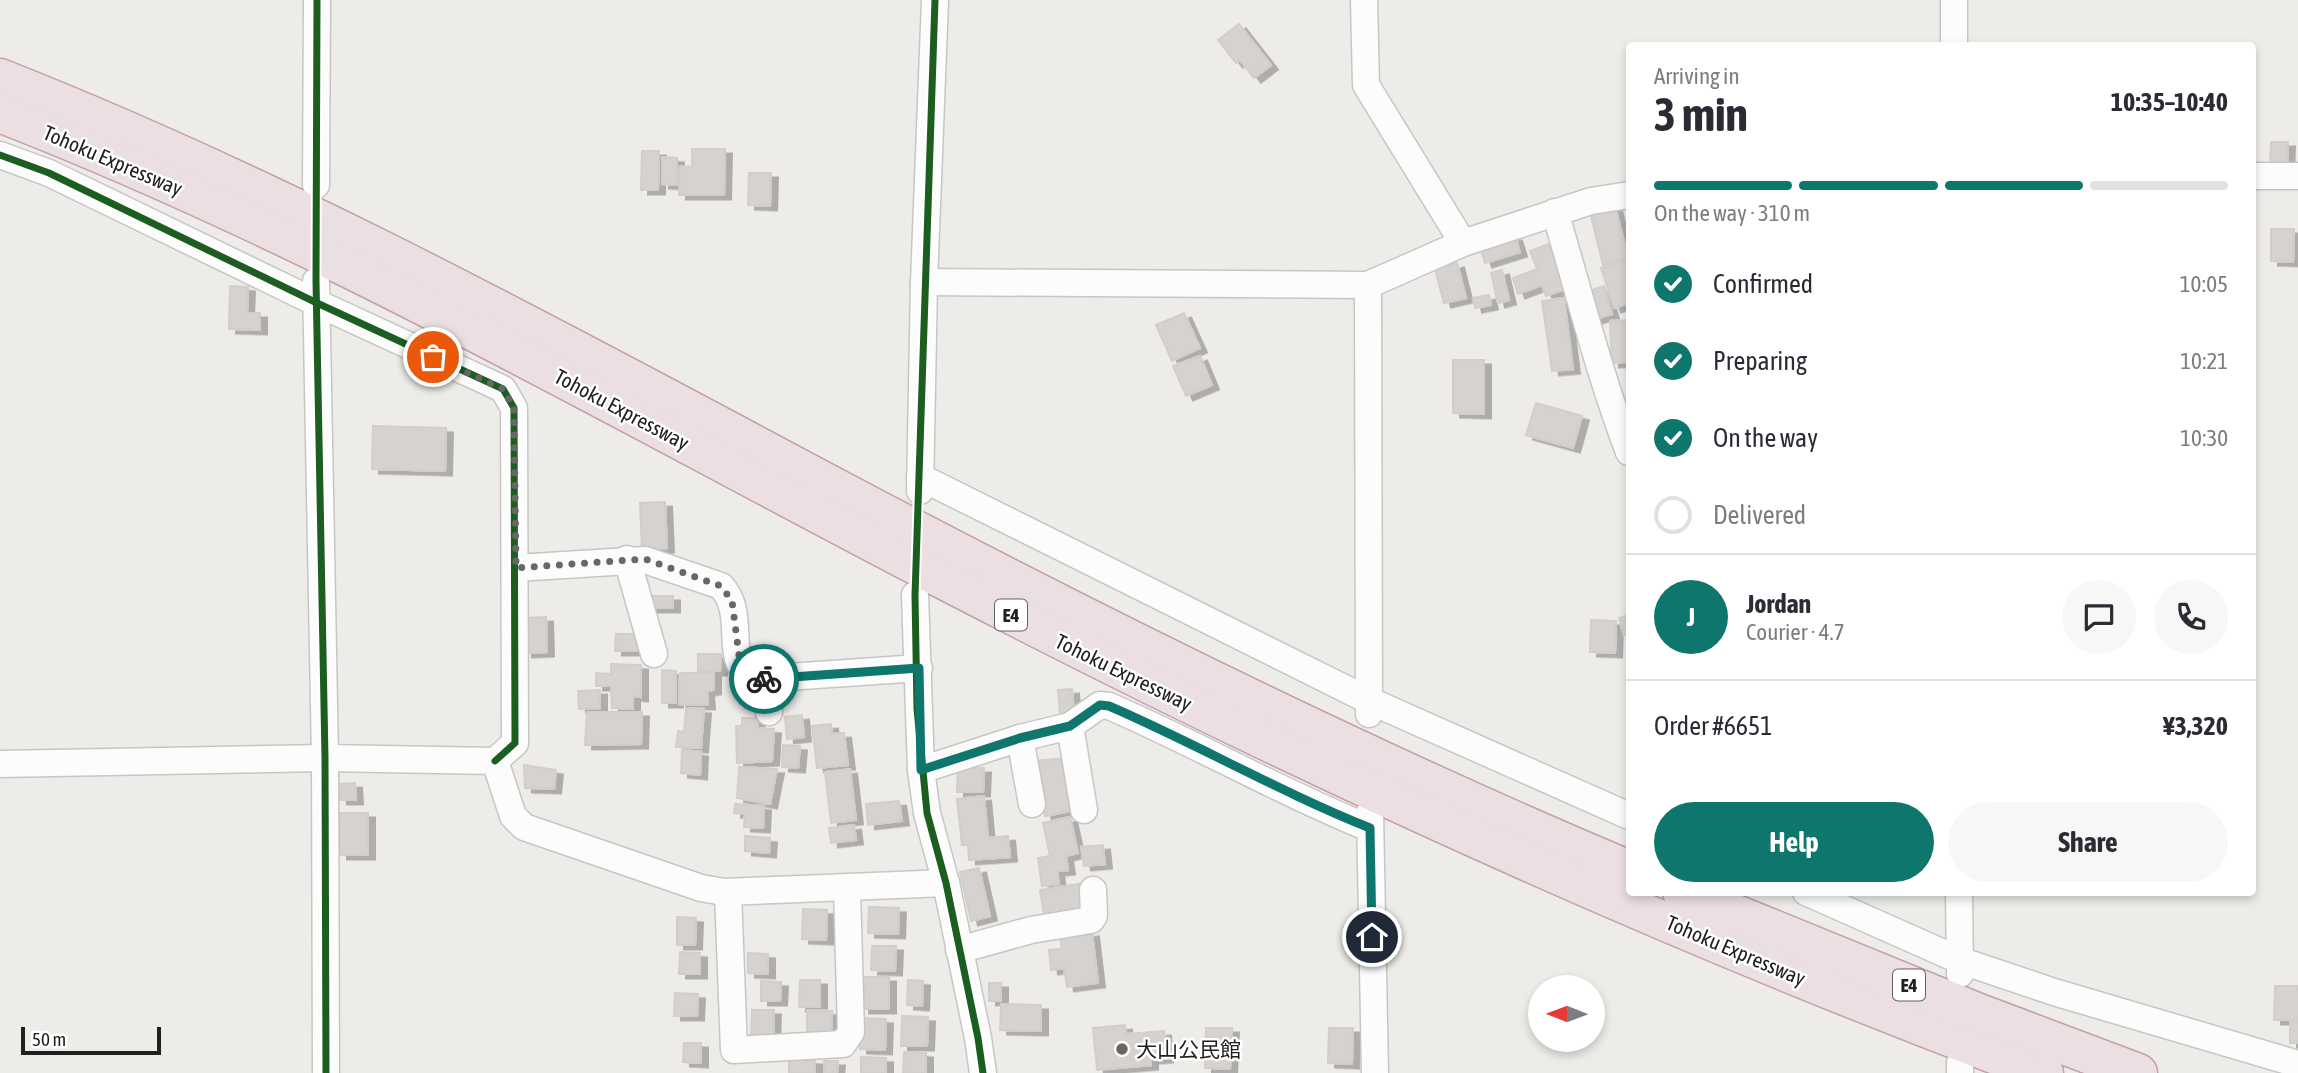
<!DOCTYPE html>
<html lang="en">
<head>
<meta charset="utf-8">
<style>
	:root { --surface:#fff; --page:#f7f7f7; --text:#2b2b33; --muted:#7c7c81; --line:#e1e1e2; --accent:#0f766e }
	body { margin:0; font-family:"Asap Condensed","Noto Sans JP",sans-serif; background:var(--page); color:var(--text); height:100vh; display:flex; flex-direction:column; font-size:26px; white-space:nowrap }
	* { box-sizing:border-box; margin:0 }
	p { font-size:23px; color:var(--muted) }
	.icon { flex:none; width:38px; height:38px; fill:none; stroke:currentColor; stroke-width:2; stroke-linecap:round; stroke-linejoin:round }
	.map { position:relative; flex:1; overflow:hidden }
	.panel { position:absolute; left:1626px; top:42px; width:630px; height:854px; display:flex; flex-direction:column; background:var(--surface); border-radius:7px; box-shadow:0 4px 10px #0003 }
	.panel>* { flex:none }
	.needle { width:46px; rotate:271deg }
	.buttons { position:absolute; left:1528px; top:975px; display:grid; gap:14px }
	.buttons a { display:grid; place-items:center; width:77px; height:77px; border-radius:50%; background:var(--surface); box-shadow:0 4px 10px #0003; font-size:35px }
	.scale { position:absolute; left:21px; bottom:18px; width:140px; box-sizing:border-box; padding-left:7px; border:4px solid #202020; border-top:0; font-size:19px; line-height:24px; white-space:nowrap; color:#202020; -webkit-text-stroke:5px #fff; paint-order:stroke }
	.pin { position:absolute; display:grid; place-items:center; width:60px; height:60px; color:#fff; margin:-30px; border:4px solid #fff; border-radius:50%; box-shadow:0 2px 7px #0007 }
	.courier { position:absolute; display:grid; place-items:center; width:70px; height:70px; margin:-35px; border:5px solid #0f766e; border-radius:50%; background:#fff; color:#222; box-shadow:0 2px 9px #0007 }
	.summary em { font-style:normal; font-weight:700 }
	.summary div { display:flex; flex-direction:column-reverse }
	.summary { display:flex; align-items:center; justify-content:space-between; height:119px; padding:0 28px }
	h1 { font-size:46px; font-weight:700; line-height:52px }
	.bar { display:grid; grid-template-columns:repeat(4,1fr); gap:10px 7px; align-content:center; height:84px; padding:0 28px }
	.bar i { height:9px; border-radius:5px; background:var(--line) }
	.bar .on { background:var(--accent) }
	.bar p { grid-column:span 4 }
	.line { display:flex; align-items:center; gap:18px; padding:0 28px; border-top:2px solid var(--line) }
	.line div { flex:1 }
	.round { display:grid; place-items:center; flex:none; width:74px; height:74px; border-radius:37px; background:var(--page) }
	ol { padding:0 28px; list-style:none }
	li { display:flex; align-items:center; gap:21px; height:77px }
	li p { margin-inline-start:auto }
	li .icon { padding:7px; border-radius:50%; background:var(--accent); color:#fff; stroke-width:4 }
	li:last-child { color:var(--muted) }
	li i { width:38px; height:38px; border:4px solid var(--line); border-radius:50% }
	.button { display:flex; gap:14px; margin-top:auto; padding:14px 28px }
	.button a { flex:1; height:80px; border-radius:42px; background:var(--accent); color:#fff; font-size:28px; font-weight:700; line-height:80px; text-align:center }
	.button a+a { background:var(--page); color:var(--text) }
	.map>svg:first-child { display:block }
	.building { fill:#d5d2d0; stroke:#d2ceca; stroke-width:2; filter:url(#shadow) }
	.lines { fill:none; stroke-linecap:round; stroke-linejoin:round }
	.minor-casing { stroke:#c7c6c5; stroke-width:29 }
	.highway-casing { stroke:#c59eab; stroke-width:41 }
	.minor { stroke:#fcfcfc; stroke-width:26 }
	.highway { stroke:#ebdfe1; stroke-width:38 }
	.cycleway-casing { stroke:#fff; stroke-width:11 }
	.cycleway { stroke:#1b5e20; stroke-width:7 }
	.done { stroke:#686766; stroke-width:7; stroke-dasharray:0 12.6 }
	.route { stroke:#0f766e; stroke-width:9 }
	.poi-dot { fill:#686766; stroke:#fff; stroke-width:2.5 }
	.labels { text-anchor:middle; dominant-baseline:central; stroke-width:5; stroke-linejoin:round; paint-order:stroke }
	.shield { fill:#fff; stroke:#636363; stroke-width:2 }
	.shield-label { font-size:19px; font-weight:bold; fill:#202020 }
	.street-label { font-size:21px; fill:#202020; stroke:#fff }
	.poi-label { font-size:21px; fill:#202020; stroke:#fff; text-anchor:start }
</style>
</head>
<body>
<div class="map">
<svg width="2298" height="1073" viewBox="0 0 2298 1073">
	<defs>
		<filter id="shadow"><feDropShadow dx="7" dy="4.5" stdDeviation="0" flood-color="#0004"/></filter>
	</defs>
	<rect width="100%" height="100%" fill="#eeece9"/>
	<!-- building -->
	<g class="building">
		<polygon points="1239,24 1271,65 1254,78 1240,60 1236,63 1218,40"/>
		<polygon points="2271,142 2288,142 2287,170 2270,169"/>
		<polygon points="692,149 725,149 724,195 679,195 680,166 692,167"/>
		<polygon points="642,151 659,151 658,190 641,190"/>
		<polygon points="662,157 677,158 677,185 662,184"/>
		<polygon points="749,173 771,173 770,206 748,205"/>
		<polygon points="1615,206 1628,258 1603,265 1590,212"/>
		<polygon points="2271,229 2294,229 2293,262 2271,261"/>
		<polygon points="1515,236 1520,252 1485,263 1480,247"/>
		<polygon points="1557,241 1574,286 1546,296 1542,285 1518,294 1513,278 1537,269 1530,251"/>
		<polygon points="1629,259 1629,303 1614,308 1601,268"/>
		<polygon points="1457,263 1466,298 1444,303 1435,269"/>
		<polygon points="1502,270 1509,300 1498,303 1491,273"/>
		<polygon points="230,286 248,287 247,313 260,313 260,330 229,329"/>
		<polygon points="1604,286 1612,314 1595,319 1587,292"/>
		<polygon points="1489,295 1491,305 1475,308 1473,298"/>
		<polygon points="1564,298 1573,369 1552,371 1542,301"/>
		<polygon points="1184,313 1200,348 1172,361 1156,325"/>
		<polygon points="1629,320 1629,362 1612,363 1610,321"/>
		<polygon points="1200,356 1212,385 1186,396 1173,366"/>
		<polygon points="1453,360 1484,360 1484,414 1453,413"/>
		<polygon points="1536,403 1582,416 1573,448 1526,435"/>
		<polygon points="373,426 446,428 445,471 372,469"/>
		<polygon points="665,502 667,548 642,549 640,503"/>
		<rect x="650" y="596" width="23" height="12"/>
		<polygon points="1629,615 1629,634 1624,635 1619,618"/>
		<polygon points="546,617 547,652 525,653 524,618"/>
		<polygon points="1591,620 1616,621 1615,653 1590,652"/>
		<polygon points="616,634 638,634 638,651 615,651"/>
		<polygon points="698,654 721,654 720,671 698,671"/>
		<polygon points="611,664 641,665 641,697 633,696 633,709 612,708 611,686 596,686 596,673 611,674"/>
		<polygon points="662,670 676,671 676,703 662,703"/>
		<polygon points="680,673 714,673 714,690 707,691 708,705 679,704"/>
		<polygon points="1072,689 1074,714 1060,715 1058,690"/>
		<polygon points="600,690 600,708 579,709 578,691"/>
		<polygon points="686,708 704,709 701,748 676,747 678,731 684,732"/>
		<polygon points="587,712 642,712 641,744 585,745"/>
		<polygon points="802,715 804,737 787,739 785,717"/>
		<polygon points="742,718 758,718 757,728 774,729 772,761 737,763 736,726 742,726"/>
		<polygon points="831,724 832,734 844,733 848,765 817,768 812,726"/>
		<polygon points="783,745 800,746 798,768 782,767"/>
		<polygon points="682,750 701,752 700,775 681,773"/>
		<polygon points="1066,758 1076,810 1045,816 1033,761"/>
		<polygon points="524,765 556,770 554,789 525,788"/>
		<polygon points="739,767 777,769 770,804 737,798"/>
		<polygon points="984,768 983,792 957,792 958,769"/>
		<polygon points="850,769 856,820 831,823 825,772"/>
		<polygon points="355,783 356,800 340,800 339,784"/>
		<polygon points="984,796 988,838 1008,836 1010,857 969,860 968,845 962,845 957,799"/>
		<polygon points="899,801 902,821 868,825 866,804"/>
		<polygon points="735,804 764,806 763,828 744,827 745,814 734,813"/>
		<rect x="340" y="813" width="28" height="42"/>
		<polygon points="1070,817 1078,853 1066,856 1068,870 1057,871 1059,884 1042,886 1038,858 1050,856 1043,823"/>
		<polygon points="854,825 856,840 831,843 829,828"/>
		<polygon points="745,836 770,838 769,853 745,851"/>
		<polygon points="1103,845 1105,864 1084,866 1081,847"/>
		<polygon points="979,868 990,916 971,921 960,872"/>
		<polygon points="1085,883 1089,915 1045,921 1040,890"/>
		<polygon points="869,907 899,908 898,934 868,933"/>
		<polygon points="803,909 827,910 826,940 802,939"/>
		<polygon points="677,917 696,918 695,945 677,945"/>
		<polygon points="1092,932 1098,983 1067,987 1064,968 1051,970 1049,950 1062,949 1060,937"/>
		<polygon points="872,946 896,946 895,971 871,970"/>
		<polygon points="680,952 700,953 700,974 679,974"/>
		<polygon points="748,953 768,954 768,974 748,973"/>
		<polygon points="863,977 889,977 889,1009 862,1009"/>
		<polygon points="800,980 820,980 820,1007 799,1007"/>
		<polygon points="908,980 923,981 922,1006 907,1005"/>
		<polygon points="761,981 781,982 780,1001 761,1001"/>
		<rect x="989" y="983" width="12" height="18"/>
		<polygon points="2275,986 2298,986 2298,1020 2274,1020"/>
		<polygon points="675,993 698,994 697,1016 674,1016"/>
		<polygon points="1001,1004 1041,1005 1041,1031 1000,1030"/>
		<polygon points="752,1010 774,1010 773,1038 751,1037"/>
		<polygon points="807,1010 832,1011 831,1036 807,1035"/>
		<polygon points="902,1016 928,1017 927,1046 901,1046"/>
		<polygon points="861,1018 886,1019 885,1050 860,1049"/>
		<rect x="2290" y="1021" width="8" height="22"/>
		<polygon points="1125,1025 1126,1034 1164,1031 1166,1058 1151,1059 1151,1065 1097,1070 1093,1028"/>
		<polygon points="1206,1028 1232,1028 1230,1069 1205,1068"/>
		<polygon points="1329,1028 1353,1028 1352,1064 1328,1063"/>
		<polygon points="684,1043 701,1043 701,1063 683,1062"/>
		<polygon points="904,1052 926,1053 926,1073 903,1073"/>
		<polygon points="861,1057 886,1058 886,1073 861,1073"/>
		<polygon points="789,1059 815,1060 815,1073 789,1073"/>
		<polygon points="824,1061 838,1061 837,1073 824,1073"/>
	</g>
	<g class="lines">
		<!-- minor casing -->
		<g class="minor-casing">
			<g id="minor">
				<polyline points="1364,0 1366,85 1463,243"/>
				<polyline points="1954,0 1954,46"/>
				<polyline points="0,155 49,173 317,303 503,389 514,408 515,743 495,761"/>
				<polyline points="2252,176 2298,176"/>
				<polyline points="316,185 317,0"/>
				<path d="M1555,212C1579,292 1599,374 1629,452"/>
				<polyline points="316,281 325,758 326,1073"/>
				<polyline points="924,282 1368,285 1463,243 1591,201 1629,195"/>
				<polyline points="1368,285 1369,714"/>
				<polyline points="920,477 1368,700 1629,816"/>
				<polyline points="920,491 924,282 935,0"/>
				<polyline points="627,559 654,654"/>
				<path d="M516,568L645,560L721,586C750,617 718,667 759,679L919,668"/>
				<polyline points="915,595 921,770 927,813 946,883 978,1038 983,1073"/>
				<polyline points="766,679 769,712"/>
				<polyline points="1070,726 1084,810"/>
				<polyline points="1020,738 1032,804"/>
				<polyline points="0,764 325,758 495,761 513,816 524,827 701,888 724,892 946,883"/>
				<path d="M921,770L1020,738L1070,726L1100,705L1109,706C1197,744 1280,792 1369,828"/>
				<polyline points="1370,812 1375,1073"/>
				<polyline points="728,892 734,1050 843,1044 851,1032 847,888"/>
				<polyline points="1806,892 1959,960 2054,992 2298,1064"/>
				<polyline points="1959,892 1960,974"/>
				<polyline points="959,950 1031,930 1091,920 1094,916 1093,890"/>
				<polyline points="1960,1073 1960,1063"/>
			</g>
		</g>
		<!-- highway casing -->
		<g class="highway-casing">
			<g id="highway">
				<path d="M0,78C292,193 565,344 842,491C1099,627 1361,757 1629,870"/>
				<path d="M0,113C329,241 633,419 946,581C1302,766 1668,933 2044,1073"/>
				<polyline points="1682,892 1979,1013 2138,1073"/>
			</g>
		</g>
		<!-- minor -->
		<use href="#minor" class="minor"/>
		<!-- highway -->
		<use href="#highway" class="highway"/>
		<!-- cycleway casing -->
		<g class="cycleway-casing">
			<g id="cycleway">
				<polyline points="317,0 316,281 325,758 326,1073"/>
				<polyline points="935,0 915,595 917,709 927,813 946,883 978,1038 983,1073"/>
				<polyline points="0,155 49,173 317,303 503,389 514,408 515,743 495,761"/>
			</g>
		</g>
		<!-- cycleway -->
		<use href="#cycleway" class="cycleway"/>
	</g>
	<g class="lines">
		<!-- done -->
		<polyline class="done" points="433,357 503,389 514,408 516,568 645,559 721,586 732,601 741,671 747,676 764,679"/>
		<!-- route -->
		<path class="route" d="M764,679L919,668L921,770L1020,738L1070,726L1100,705L1109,706C1197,744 1280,792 1370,828L1372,937"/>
	</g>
	<!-- markers -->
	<circle class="poi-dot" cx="1122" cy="1049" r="7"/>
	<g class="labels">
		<!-- shield labels -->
		<g class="shield">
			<rect x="995" y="599.5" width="32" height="31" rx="5"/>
			<rect x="1893" y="969.5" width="32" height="31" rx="5"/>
		</g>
		<g class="shield-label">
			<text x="1011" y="615">E4</text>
			<text x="1909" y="985">E4</text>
		</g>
		<!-- street labels -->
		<g class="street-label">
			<text transform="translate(113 160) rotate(23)">Tohoku Expressway</text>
			<text transform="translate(622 409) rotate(28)">Tohoku Expressway</text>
			<text transform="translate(1124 672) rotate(26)">Tohoku Expressway</text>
			<text transform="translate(1736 950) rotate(23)">Tohoku Expressway</text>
		</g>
		<!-- poi labels -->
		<g class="poi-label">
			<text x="1136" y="1049">大山公民館</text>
		</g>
	</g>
</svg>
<div class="buttons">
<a><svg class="needle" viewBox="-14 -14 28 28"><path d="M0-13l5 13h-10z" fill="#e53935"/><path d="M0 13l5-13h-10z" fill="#7c7c81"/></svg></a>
</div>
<div class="scale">50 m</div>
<div class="pin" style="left:433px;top:357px;background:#ea580c"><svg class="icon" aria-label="bag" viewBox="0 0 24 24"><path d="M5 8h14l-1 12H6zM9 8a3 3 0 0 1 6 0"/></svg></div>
<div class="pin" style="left:1372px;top:937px;background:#1f2937"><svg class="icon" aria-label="home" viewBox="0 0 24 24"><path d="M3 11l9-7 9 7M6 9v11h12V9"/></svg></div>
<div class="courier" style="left:764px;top:679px"><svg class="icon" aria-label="bike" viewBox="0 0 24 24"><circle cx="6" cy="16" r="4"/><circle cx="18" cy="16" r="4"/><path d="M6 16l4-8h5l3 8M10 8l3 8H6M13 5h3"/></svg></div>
<section class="panel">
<div class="summary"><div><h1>3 min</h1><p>Arriving in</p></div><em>10:35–10:40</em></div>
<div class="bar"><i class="on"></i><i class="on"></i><i class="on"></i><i></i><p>On the way · 310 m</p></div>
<ol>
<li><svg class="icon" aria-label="check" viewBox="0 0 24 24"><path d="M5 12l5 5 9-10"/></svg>Confirmed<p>10:05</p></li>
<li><svg class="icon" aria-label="check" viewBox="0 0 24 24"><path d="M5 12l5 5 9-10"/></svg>Preparing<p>10:21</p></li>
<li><svg class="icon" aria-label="check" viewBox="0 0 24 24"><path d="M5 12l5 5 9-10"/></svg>On the way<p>10:30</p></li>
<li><i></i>Delivered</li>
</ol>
<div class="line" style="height:126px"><b class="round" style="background:var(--accent);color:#fff">J</b><div><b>Jordan</b><p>Courier · 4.7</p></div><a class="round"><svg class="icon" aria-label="chat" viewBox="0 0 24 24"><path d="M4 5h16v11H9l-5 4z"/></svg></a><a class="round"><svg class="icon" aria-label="phone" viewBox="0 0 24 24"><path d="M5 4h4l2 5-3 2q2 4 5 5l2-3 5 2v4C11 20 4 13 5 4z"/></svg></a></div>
<div class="line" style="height:91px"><div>Order #6651</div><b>¥3,320</b></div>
<div class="button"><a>Help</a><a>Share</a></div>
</section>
</div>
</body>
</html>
